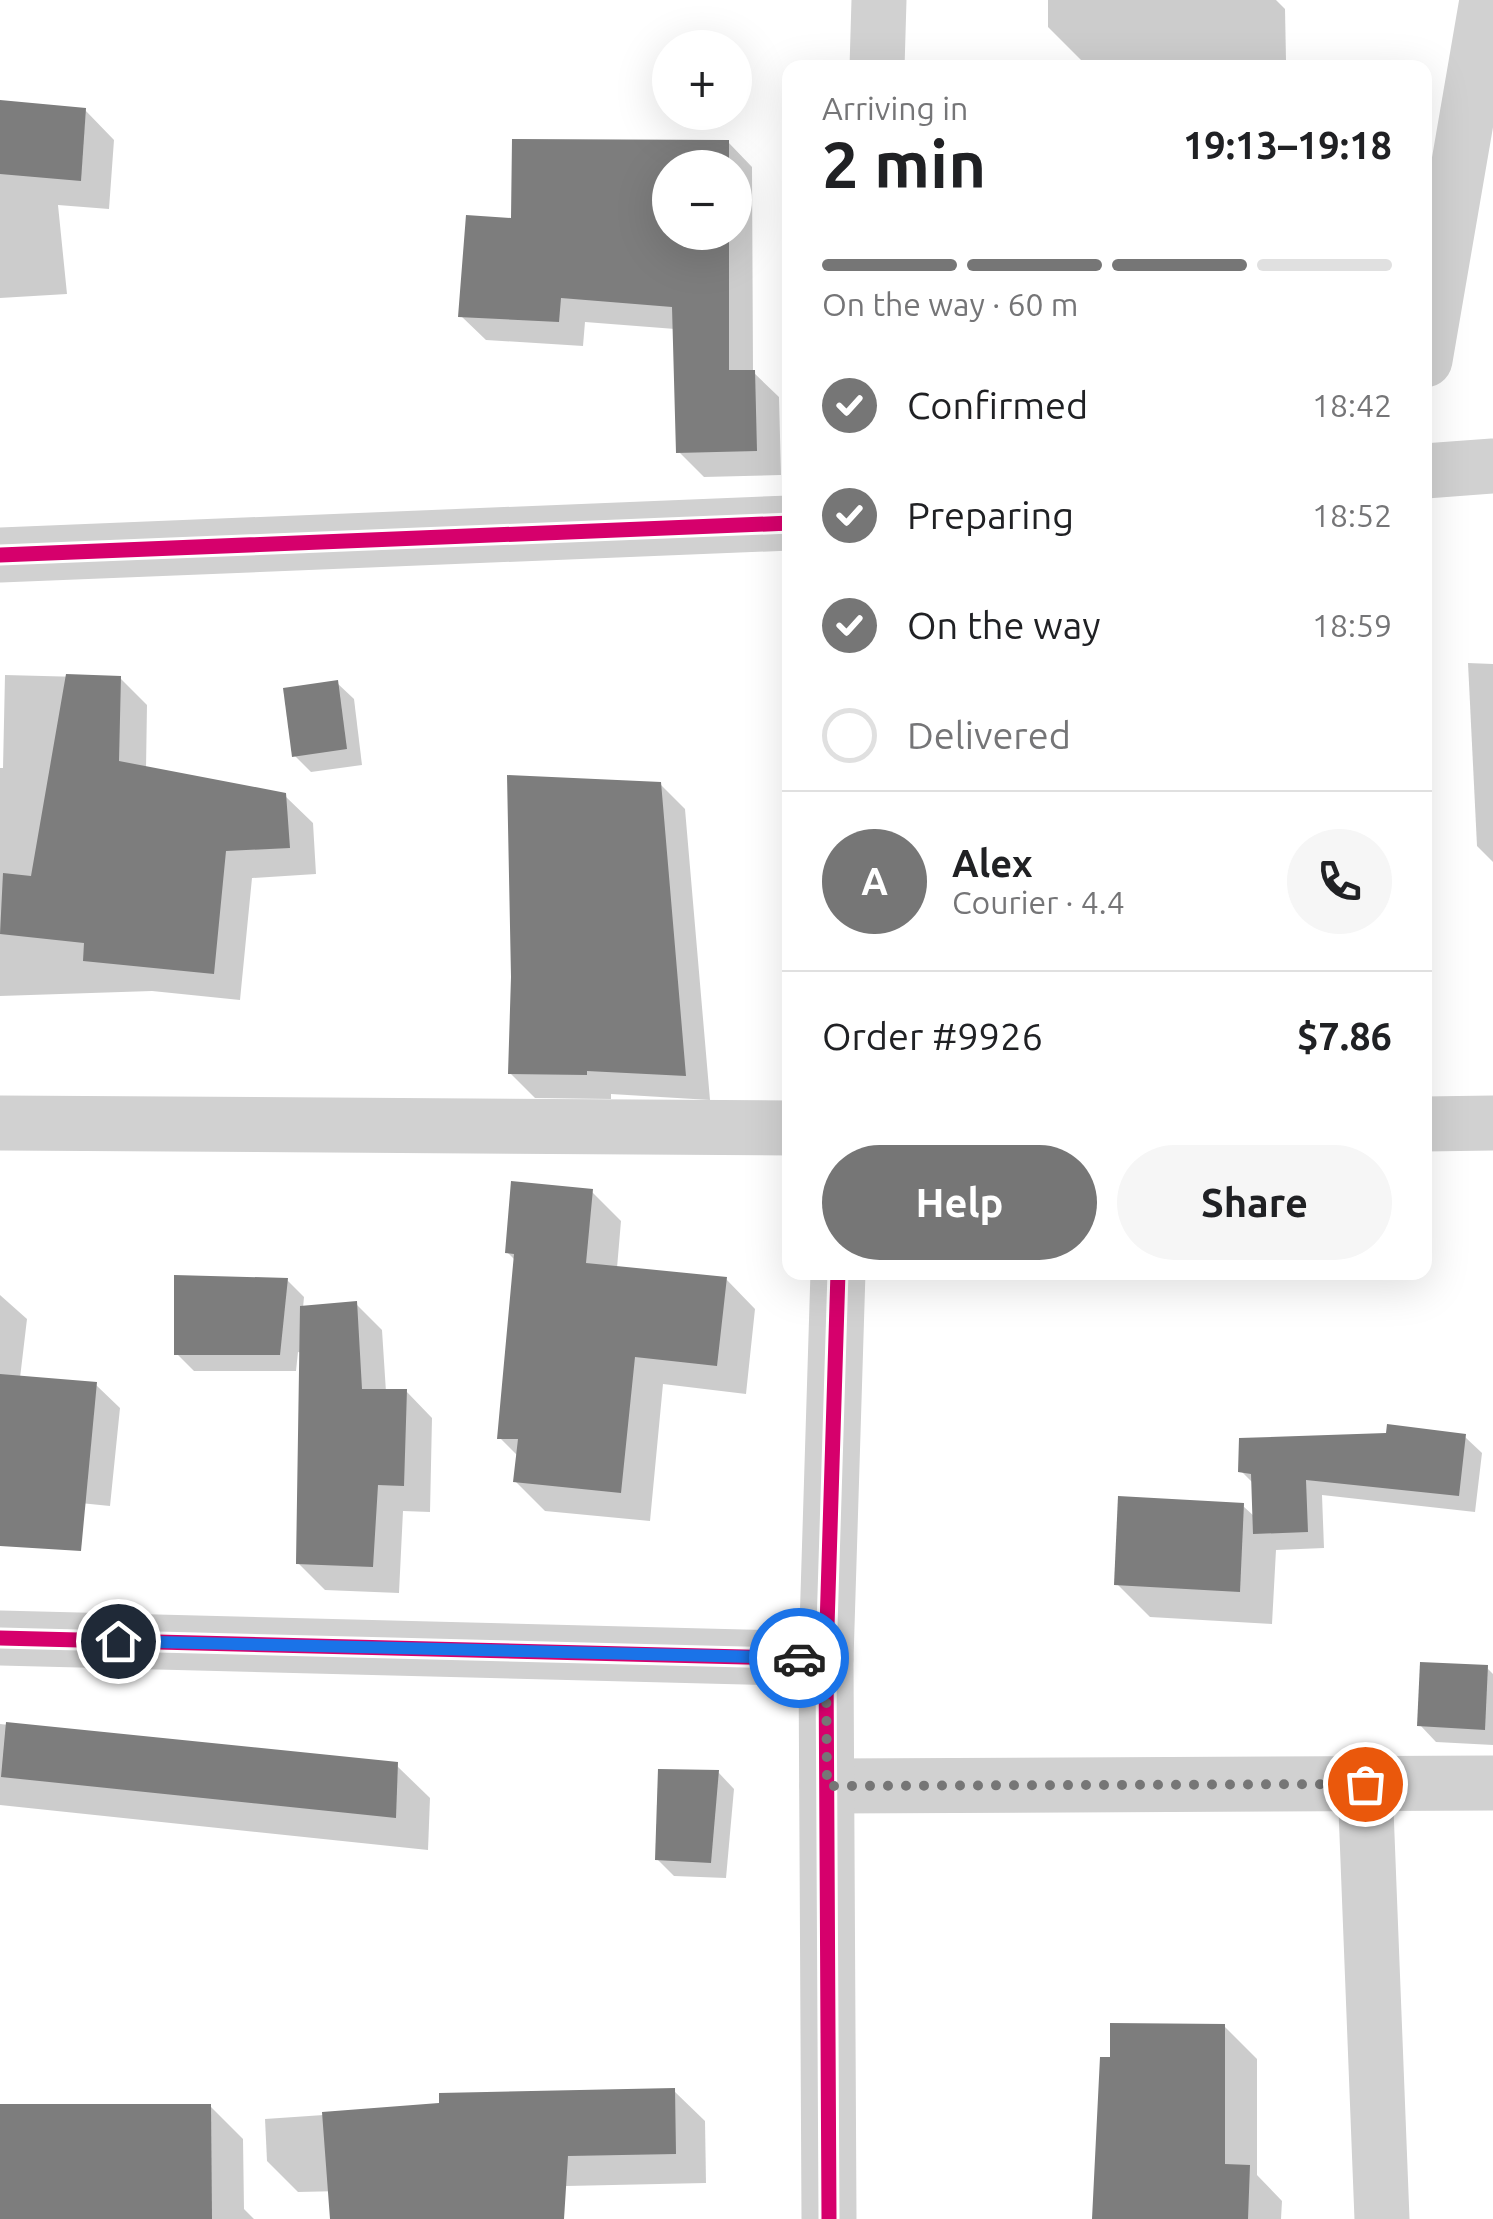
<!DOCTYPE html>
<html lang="en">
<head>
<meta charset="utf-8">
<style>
	:root { --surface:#fff; --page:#f6f6f6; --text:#202124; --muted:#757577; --line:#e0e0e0; --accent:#767676 }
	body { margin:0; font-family:Ubuntu,sans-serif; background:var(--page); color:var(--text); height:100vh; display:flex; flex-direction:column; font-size:38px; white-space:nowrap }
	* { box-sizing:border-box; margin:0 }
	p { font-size:32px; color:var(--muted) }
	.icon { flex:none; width:55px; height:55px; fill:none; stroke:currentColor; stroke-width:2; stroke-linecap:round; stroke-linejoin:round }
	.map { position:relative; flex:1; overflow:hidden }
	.side { position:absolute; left:782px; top:60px; width:650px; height:1220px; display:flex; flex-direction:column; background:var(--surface); border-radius:20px; box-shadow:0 10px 40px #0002 }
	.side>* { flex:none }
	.controls { position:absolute; left:652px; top:30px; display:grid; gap:20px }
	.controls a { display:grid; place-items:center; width:100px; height:100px; border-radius:50%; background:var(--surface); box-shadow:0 10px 40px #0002; font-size:50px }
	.pin { position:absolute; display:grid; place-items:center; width:85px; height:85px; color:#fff; margin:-42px; border:5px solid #fff; border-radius:50%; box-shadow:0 2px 10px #0007 }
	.courier { position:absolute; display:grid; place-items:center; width:100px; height:100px; margin:-50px; border:8px solid #1a73e8; border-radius:50%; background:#fff; color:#222; box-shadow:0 2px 12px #0007 }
	.head em { font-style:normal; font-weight:700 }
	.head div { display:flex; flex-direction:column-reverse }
	.head { display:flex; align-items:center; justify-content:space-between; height:170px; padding:0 40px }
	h1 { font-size:65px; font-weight:700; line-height:75px }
	.bar { display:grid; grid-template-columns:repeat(4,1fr); gap:15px 10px; align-content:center; height:120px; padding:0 40px }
	.bar i { height:12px; border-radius:8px; background:var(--line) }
	.bar .current { background:var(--accent) }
	.bar p { grid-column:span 4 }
	.line { display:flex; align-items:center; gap:25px; padding:0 40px; border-top:2px solid var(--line) }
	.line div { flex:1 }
	.round { display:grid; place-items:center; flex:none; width:105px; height:105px; border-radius:52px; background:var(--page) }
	ol { padding:0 40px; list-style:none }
	li { display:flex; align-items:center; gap:30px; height:110px }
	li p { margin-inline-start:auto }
	li .icon { padding:10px; border-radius:50%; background:var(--accent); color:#fff; stroke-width:4 }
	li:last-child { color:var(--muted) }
	li i { width:55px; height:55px; border:5px solid var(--line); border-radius:50% }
	.button { display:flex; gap:20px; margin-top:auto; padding:20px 40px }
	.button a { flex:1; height:115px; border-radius:60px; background:var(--accent); color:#fff; font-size:40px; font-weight:700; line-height:115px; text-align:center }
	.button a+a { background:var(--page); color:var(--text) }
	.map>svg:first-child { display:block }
	.shadow { fill:#0003; fill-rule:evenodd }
	.building { fill:#7d7d7d }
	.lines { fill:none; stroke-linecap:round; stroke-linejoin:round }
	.minor { stroke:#d1d1d1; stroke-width:55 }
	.cycleway-casing { stroke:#fff; stroke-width:21 }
	.cycleway { stroke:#d6006c; stroke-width:15 }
	.done { stroke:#767676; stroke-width:10; stroke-dasharray:0 18 }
	.route { stroke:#1a73e8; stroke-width:12 }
</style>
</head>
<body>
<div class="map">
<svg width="1493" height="2219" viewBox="0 0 1493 2219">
	<rect width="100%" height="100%" fill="#fff"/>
	<!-- shadow -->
	<g class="shadow">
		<polygon points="1048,0 1276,0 1285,9 1286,60 1081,60 1048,27"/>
		<polygon points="0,102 85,110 114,140 109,209 58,205 67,294 0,298"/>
		<path d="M728,142L752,167L753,372L779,397L781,475L704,477L679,452L675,329L585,322L583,346L486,340L461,316L514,221ZM670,168H735V232H670Z"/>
		<polygon points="1468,663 1493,664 1493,862 1477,846"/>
		<polygon points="5,675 120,678 147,705 146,769 285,796 313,823 316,874 252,878 240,1000 152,991 0,996 0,768 3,768"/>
		<polygon points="337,683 354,699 362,765 311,772 295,756"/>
		<polygon points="660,784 685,809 710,1100 611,1094 611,1099 535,1098 510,1073"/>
		<polygon points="592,1192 621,1221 617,1268 726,1279 755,1309 746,1394 663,1384 650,1521 545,1511 516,1482 518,1456 500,1438 516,1261 507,1252"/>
		<polygon points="287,1280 304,1297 303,1308 356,1304 382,1330 386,1392 406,1391 432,1418 430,1512 403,1511 399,1593 325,1590 298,1563 302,1353 298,1352 296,1371 194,1371 177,1354"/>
		<polygon points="0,1295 27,1319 20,1378 96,1385 120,1408 110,1506 0,1495"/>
		<polygon points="1465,1437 1482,1453 1475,1512 1322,1495 1324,1548 1276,1550 1272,1624 1150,1617 1117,1584 1243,1506 1255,1517 1254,1484 1241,1471"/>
		<polygon points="1486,1667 1493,1674 1493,1745 1436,1742 1420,1725"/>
		<polygon points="0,1724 396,1765 430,1798 428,1850 0,1805"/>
		<polygon points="718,1772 734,1789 726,1878 674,1876 657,1859"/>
		<polygon points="1224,2026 1257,2059 1257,2175 1282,2201 1281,2219 1095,2219"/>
		<polygon points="674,2091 705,2121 706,2183 298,2192 267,2161 265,2119"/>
		<polygon points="210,2106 243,2139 244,2209 254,2219 0,2219 0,2107"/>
	</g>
	<!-- building -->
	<g class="building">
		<polygon points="0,100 86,108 81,181 0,174"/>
		<polygon points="512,139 729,140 729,168 670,168 670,232 729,232 729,370 755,370 757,451 676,453 672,307 561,298 559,322 458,317 466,215 511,218"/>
		<polygon points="66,674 121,676 119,761 286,793 290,848 226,851 214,974 83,961 84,943 0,934 3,873 31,876"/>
		<polygon points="338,680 347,749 292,757 283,688"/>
		<polygon points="507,775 661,782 686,1076 587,1071 587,1075 508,1074 511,977"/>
		<polygon points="511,1181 593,1189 586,1263 727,1277 717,1366 635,1357 621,1493 513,1482 518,1439 497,1439 514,1254 505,1253"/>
		<polygon points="174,1275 288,1278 280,1355 174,1355"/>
		<polygon points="357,1301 362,1389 407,1389 404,1486 378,1485 373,1567 296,1564 300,1306"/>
		<polygon points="0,1374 97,1382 81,1551 0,1546"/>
		<polygon points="1387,1424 1466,1434 1459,1496 1306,1480 1308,1532 1253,1534 1251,1474 1238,1472 1239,1438 1386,1433"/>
		<polygon points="1118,1496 1244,1503 1240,1592 1114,1585"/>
		<polygon points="1420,1662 1488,1665 1485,1730 1417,1726"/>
		<polygon points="6,1722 398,1762 396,1818 1,1777"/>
		<polygon points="658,1769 719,1770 711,1863 655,1860"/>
		<polygon points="1110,2023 1225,2024 1225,2164 1250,2165 1248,2219 1092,2219 1100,2057 1110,2057"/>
		<polygon points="675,2088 676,2154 568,2156 564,2219 330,2219 322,2112 439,2103 439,2093"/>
		<polygon points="0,2104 211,2104 212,2219 0,2219"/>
	</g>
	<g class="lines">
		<!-- minor -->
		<g class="minor">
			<polyline points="877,68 879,0"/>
			<polyline points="1425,360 1487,0"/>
			<polyline points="1425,471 1493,466"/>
			<polyline points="0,555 790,523"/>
			<polyline points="0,1123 790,1128"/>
			<polyline points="1425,1124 1493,1123"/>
			<polyline points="0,1638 826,1659"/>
			<polyline points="1365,1784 1382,2219"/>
			<polyline points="827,1786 1493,1783"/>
			<polyline points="829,2219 826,1659 838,1272"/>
		</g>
		<!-- cycleway casing -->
		<g class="cycleway-casing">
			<g id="cycleway">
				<polyline points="0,555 790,523"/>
				<polyline points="0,1638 826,1659"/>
				<polyline points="829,2219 826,1659 838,1272"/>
			</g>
		</g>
		<!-- cycleway -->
		<use href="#cycleway" class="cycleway"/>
	</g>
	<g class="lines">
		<!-- done -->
		<polyline class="done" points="799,1658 826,1658 827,1786 1365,1784"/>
		<!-- route -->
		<polyline class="route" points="118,1641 799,1658"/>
	</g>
</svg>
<div class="controls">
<a>+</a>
<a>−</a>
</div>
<div class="pin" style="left:1365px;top:1784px;background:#ea580c"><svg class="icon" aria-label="bag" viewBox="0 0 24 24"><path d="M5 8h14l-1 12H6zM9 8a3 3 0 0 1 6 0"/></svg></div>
<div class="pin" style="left:118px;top:1641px;background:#1f2937"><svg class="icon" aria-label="home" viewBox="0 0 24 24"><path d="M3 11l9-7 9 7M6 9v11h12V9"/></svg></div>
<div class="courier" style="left:799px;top:1658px"><svg class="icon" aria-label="car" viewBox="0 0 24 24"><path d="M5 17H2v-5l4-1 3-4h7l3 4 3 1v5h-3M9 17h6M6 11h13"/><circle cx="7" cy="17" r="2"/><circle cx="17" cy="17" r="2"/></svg></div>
<section class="side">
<div class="head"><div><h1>2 min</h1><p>Arriving in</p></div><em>19:13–19:18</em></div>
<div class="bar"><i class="current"></i><i class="current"></i><i class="current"></i><i></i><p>On the way · 60 m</p></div>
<ol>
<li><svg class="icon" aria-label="check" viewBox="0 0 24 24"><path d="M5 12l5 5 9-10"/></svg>Confirmed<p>18:42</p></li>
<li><svg class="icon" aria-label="check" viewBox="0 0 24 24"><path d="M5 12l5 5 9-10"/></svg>Preparing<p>18:52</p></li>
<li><svg class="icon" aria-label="check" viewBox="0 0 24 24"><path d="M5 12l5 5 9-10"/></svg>On the way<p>18:59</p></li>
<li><i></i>Delivered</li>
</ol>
<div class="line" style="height:180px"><b class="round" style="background:var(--accent);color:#fff">A</b><div><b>Alex</b><p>Courier · 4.4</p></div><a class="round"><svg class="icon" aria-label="phone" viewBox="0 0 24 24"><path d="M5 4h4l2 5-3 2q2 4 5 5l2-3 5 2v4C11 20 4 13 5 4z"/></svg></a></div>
<div class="line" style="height:130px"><div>Order #9926</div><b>$7.86</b></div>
<div class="button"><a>Help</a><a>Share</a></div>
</section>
</div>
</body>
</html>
